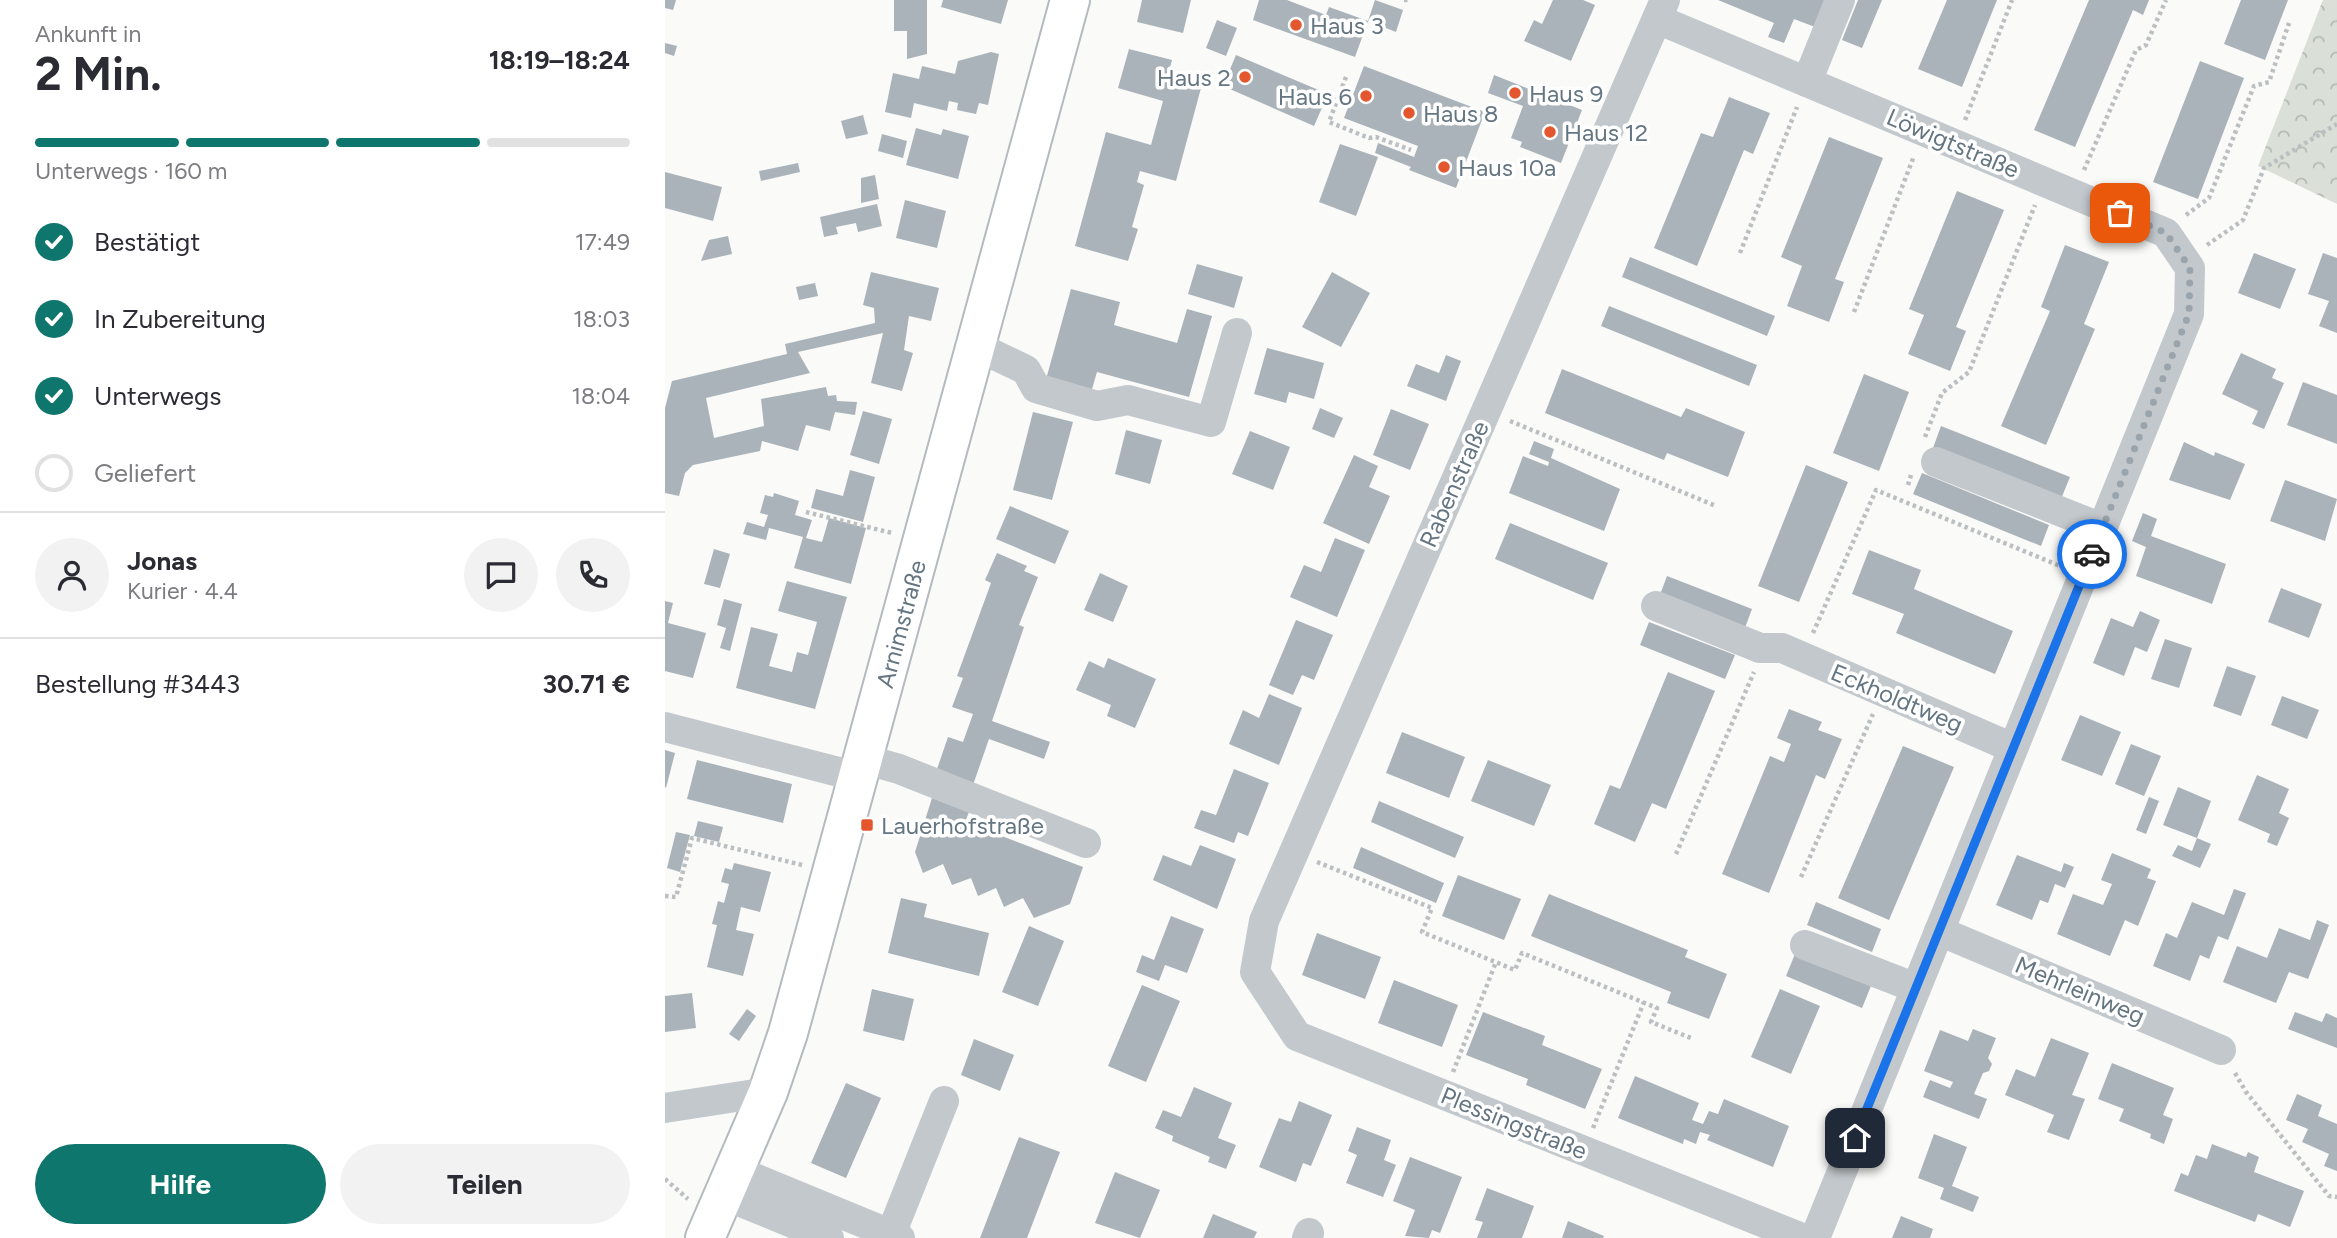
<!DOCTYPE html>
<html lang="de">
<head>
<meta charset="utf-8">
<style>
	:root { --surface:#fff; --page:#f2f2f3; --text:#2b2b33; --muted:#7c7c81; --line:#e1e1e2; --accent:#0f766e }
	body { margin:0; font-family:Figtree,sans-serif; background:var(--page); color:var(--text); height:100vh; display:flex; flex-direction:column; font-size:26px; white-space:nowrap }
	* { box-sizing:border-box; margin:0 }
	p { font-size:23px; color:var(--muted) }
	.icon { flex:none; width:38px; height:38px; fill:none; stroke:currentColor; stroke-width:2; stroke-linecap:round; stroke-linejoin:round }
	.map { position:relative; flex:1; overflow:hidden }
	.side { display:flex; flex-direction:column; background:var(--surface); width:665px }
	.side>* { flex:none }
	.pin { position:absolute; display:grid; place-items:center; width:60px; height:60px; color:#fff; margin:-30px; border-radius:14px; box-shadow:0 4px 10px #0006 }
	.courier { position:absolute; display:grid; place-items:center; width:70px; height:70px; margin:-35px; border:5px solid #1a73e8; border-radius:50%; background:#fff; color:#222; box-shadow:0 2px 9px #0007 }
	.headline em { font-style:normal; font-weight:700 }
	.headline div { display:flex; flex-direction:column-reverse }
	.headline { display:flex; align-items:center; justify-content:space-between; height:119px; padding:0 35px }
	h1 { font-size:46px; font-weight:700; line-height:52px }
	.bar { display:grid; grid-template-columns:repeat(4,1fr); gap:10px 7px; align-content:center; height:84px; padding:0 35px }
	.bar i { height:9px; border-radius:5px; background:var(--line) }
	.bar .on { background:var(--accent) }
	.bar p { grid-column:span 4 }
	.line { display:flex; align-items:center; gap:18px; padding:0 35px; border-top:2px solid var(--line) }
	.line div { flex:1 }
	.round { display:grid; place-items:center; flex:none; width:74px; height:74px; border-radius:37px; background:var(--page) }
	ol { padding:0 35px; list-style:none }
	li { display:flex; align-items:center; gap:21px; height:77px }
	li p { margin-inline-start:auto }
	li .icon { padding:7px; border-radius:50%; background:var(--accent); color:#fff; stroke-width:4 }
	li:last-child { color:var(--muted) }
	li i { width:38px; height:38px; border:4px solid var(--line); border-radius:50% }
	.button { display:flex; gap:14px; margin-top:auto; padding:14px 35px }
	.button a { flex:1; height:80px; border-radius:42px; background:var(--accent); color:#fff; font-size:28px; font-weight:700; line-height:80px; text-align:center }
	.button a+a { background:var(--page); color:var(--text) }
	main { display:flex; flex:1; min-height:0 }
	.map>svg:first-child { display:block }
	.park { fill:url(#park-crowns) }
	.building { fill:#aab3b9 }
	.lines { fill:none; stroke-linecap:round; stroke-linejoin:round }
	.major-casing { stroke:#b5babe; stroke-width:42 }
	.path { stroke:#bbbfc2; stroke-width:4.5; stroke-dasharray:3.5 3.5; stroke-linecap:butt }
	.minor { stroke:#c3c8cc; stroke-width:30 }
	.major { stroke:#fff; stroke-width:38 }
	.done { stroke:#99a4ac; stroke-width:7; stroke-dasharray:0 12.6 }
	.route { stroke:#1a73e8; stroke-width:9 }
	.poi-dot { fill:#e4572e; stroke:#fff; stroke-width:2.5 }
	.labels { text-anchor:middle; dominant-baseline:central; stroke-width:7; stroke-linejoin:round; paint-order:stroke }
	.poi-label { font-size:24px; fill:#657683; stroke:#fff; text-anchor:start }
	.street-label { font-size:24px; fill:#657683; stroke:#fff }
</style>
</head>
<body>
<main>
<section class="side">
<div class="headline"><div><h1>2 Min.</h1><p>Ankunft in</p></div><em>18:19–18:24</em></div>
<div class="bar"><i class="on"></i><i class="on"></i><i class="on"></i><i></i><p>Unterwegs · 160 m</p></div>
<ol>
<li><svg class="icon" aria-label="check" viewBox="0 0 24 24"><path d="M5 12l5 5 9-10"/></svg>Bestätigt<p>17:49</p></li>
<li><svg class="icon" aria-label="check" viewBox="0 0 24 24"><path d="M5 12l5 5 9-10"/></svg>In Zubereitung<p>18:03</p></li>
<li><svg class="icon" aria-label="check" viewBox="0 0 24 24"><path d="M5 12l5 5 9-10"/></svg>Unterwegs<p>18:04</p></li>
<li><i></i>Geliefert</li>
</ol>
<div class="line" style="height:126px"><a class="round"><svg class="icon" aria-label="person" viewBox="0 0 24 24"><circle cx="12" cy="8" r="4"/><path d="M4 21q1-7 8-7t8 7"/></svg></a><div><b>Jonas</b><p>Kurier · 4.4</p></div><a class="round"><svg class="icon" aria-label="chat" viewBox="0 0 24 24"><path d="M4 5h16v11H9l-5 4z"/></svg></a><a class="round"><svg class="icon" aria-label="phone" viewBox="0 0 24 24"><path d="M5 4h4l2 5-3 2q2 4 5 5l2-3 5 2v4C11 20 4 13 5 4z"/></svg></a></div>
<div class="line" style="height:91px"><div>Bestellung #3443</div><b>30.71 €</b></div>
<div class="button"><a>Hilfe</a><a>Teilen</a></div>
</section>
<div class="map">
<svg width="1672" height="1238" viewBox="0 0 1672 1238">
	<defs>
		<pattern id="park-crowns" width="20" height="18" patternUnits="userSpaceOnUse" patternTransform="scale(1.75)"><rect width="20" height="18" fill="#dadfd7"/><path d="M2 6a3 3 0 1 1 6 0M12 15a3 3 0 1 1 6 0" fill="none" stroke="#b4b9b4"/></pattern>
	</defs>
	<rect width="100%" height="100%" fill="#fafaf8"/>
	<!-- park -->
	<polygon class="park" points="1658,0 1672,0 1672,204 1593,166"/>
	<!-- building -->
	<g class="building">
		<polygon points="0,0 11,0 8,10 0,8"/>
		<polygon points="229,0 262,0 262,54 242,59 242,31 229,31"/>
		<polygon points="278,0 343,0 336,24 276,7"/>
		<polygon points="477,0 526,0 518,33 472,22"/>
		<polygon points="594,0 622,0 661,15 664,7 703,21 690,57 588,20"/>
		<polygon points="710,0 738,10 731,32 703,21"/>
		<polygon points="888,0 918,0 930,5 906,61 859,41 869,20 877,24"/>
		<polygon points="1053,0 1161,0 1150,27 1129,19 1119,43 1103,37 1109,23"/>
		<polygon points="1193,0 1217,0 1197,48 1177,40"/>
		<polygon points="1282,0 1332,0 1297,87 1253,69"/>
		<polygon points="1424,0 1484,0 1478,15 1468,10 1410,147 1369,130"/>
		<polygon points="1576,0 1623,0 1600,60 1559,44"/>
		<polygon points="552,20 572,28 561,56 541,48"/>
		<polygon points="0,43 12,46 9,56 0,53"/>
		<polygon points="464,49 507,60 502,79 536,88 511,181 475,171 472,182 479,185 467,227 473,229 463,261 410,246 441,132 486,145 498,101 453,88"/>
		<polygon points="326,52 334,54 323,105 314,103 311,114 292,110 293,103 284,101 282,111 249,103 246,118 220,112 228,73 254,79 257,66 290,74 293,61"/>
		<polygon points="571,55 663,94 649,126 558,86"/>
		<polygon points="1535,61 1579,78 1533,199 1488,182"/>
		<polygon points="699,66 820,112 791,188 744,170 746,167 710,153 713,143 749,157 753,146 679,118"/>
		<polygon points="829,75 917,110 896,163 855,147 857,142 846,138 858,106 823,93"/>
		<polygon points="1064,97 1105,113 1088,154 1079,150 1032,266 989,248 1036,133 1048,137"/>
		<polygon points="198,115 203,134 181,139 176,121"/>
		<polygon points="251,128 276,135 278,129 304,136 293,179 241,165"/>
		<polygon points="217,134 242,141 238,158 213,151"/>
		<polygon points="1164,137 1218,158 1170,279 1179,282 1164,322 1122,306 1137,266 1116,257"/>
		<polygon points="675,144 713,157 691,216 654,202"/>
		<polygon points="133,163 135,172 96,181 94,171"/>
		<polygon points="0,172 57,187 48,221 0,208"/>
		<polygon points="210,175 214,199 196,203 196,178"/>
		<polygon points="1292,191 1339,210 1291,327 1301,331 1285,371 1243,354 1259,315 1244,309"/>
		<polygon points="240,200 281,211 272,248 231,238"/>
		<polygon points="212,204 217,226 193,232 191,223 171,227 173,234 159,237 155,217"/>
		<polygon points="63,236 67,254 36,261 44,240"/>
		<polygon points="1400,245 1444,262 1419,324 1430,329 1381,445 1336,426 1385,311 1376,307"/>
		<polygon points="1589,253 1631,269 1615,309 1573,293"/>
		<polygon points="1658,253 1672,258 1672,333 1654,326 1664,301 1643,294"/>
		<polygon points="965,257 1110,316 1102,336 957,277"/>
		<polygon points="532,264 578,277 569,308 523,294"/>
		<polygon points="206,272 274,288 266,321 244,316 239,350 248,353 237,391 206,383 218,333 133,352 145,373 41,398 49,438 99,426 96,399 161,387 163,396 171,395 172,401 192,402 190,415 170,412 165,431 141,425 133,451 97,441 95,451 28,465 20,473 14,496 0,493 0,408 7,381 122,354 120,344 210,323 209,308 198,305"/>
		<polygon points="667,272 705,293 676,347 637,327"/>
		<polygon points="150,283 153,296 134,300 131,287"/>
		<polygon points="406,289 455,302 449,325 512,343 522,309 547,316 524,397 432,372 425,396 380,383"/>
		<polygon points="944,306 1092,365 1084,386 936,326"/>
		<polygon points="602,348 659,363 649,399 624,392 621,403 589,394"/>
		<polygon points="1576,353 1611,369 1607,378 1619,383 1599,429 1587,424 1593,411 1557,394"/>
		<polygon points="781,355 796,361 781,401 742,386 751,364 774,373"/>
		<polygon points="897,369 1016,417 1021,408 1080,432 1063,477 1002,453 999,460 880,413"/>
		<polygon points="1199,374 1244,392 1214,471 1168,453"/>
		<polygon points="1638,382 1672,395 1672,444 1622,425"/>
		<polygon points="655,408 678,418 669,438 647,429"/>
		<polygon points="726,409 764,424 745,470 708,455"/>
		<polygon points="198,411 227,419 214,464 185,455"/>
		<polygon points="368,412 408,422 387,500 348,490"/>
		<polygon points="1276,426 1405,477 1396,499 1268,448"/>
		<polygon points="461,430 497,440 485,484 450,474"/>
		<polygon points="585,431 625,447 608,490 567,474"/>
		<polygon points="869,441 889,449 886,458 955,489 939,531 844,493 858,456 883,466 884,462 864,454"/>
		<polygon points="1519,442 1549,456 1550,452 1580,464 1565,500 1504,480"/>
		<polygon points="689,455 713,466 704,487 725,496 704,544 658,523"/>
		<polygon points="1141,465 1183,482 1134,602 1093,586"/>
		<polygon points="185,470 210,477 198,522 146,508 151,489 178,496"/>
		<polygon points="1257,473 1384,525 1376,546 1248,494"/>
		<polygon points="1620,480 1672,499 1660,541 1605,521"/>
		<polygon points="109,493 134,501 130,515 147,520 141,538 157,542 164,518 201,528 186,584 129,568 138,537 104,528 101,540 78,534 82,522 99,527 103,515 95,513 100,495 108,497"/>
		<polygon points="345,506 404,531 390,564 331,539"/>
		<polygon points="1478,513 1492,519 1486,536 1561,564 1547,604 1471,576 1481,547 1467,541"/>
		<polygon points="845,523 943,563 928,600 830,559"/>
		<polygon points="670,538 700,550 672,617 625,597 639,565 656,572"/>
		<polygon points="49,549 65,554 55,588 39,584"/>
		<polygon points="1204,550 1256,570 1249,589 1348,631 1330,674 1231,633 1239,614 1187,594"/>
		<polygon points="332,553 362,566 359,571 373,577 354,625 359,627 327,721 385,742 379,759 324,739 308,785 271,772 283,737 298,742 308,714 287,707 298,678 292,676 326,583 320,580"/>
		<polygon points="435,573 463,586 448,622 419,610"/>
		<polygon points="1002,576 1087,609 1078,633 993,600"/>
		<polygon points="122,581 182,597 150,709 71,688 86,627 113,634 104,666 127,672 132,652 143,655 152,622 113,611"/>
		<polygon points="1616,588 1657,604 1644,638 1603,622"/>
		<polygon points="59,599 77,604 65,651 55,648 61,628 52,625"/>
		<polygon points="0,601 8,603 3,623 41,633 28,678 0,671"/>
		<polygon points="1475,611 1495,620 1482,652 1470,647 1459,676 1428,663 1446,618 1468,627"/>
		<polygon points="631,620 668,635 649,680 637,675 628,695 604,685"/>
		<polygon points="984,622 1070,655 1060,679 975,645"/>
		<polygon points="1500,639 1527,648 1514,688 1486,679"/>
		<polygon points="443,658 491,679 470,728 442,716 446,705 411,690 424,661 439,668"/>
		<polygon points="1562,666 1591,676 1576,716 1548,706"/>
		<polygon points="1003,672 1050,691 1001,809 987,803 970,842 929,824 945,785 955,789"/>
		<polygon points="604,694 637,708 614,765 564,744 578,710 594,718"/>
		<polygon points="1617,696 1654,710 1642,739 1606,725"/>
		<polygon points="1124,709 1157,722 1153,730 1177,739 1160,779 1151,775 1104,893 1057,874 1105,756 1119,762 1126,744 1112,738"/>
		<polygon points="1415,715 1456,732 1437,776 1396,760"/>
		<polygon points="737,732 800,757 784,798 721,773"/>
		<polygon points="1466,744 1496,756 1479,796 1450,784"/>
		<polygon points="1238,746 1289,767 1224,920 1173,898"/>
		<polygon points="0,750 10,753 1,788 0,787"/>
		<polygon points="32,760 127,784 118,823 22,799"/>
		<polygon points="823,760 886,785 869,826 806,801"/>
		<polygon points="569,769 604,783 583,836 573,832 569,843 529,828 536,810 551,815"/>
		<polygon points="1592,775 1624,789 1614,813 1624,818 1612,846 1602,842 1605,834 1573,820"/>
		<polygon points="1513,787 1546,801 1532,838 1498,825"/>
		<polygon points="1484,797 1494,801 1481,834 1471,830"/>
		<polygon points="267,798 304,812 300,822 418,867 405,904 369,918 358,898 339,907 331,888 313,896 306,878 287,885 278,864 258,873 250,852"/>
		<polygon points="714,801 799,837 790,858 706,822"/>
		<polygon points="33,821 58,827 54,842 29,836"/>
		<polygon points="11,832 25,835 15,872 2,868"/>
		<polygon points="1532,838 1546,844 1535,868 1507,856 1513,845 1527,851"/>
		<polygon points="535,845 571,859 552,909 488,880 498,855 526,866"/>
		<polygon points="696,847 779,883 771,903 688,868"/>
		<polygon points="1447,853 1486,869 1482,878 1491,881 1473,926 1460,920 1445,956 1392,934 1408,894 1438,905 1447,884 1436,880"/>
		<polygon points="1352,855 1396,872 1399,863 1409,867 1400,888 1390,884 1383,903 1375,900 1367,920 1331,905"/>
		<polygon points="69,863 106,872 95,912 76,907 71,930 89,934 78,976 42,967 52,925 47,924 53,901 59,903 64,884 56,882 60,868 67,870"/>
		<polygon points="793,875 856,899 839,940 777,916"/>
		<polygon points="1569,889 1581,893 1563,940 1553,936 1544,959 1535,955 1525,981 1488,966 1501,933 1512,938 1527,902 1559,915"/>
		<polygon points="884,894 1023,950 1020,957 1062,974 1044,1019 1002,1003 1006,992 866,936"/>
		<polygon points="236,898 262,904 259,917 324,933 314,976 223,953"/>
		<polygon points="1151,902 1216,929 1207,952 1142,925"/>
		<polygon points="506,916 539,929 522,973 500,965 494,981 471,972 477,955 489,960"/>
		<polygon points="1652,920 1664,925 1643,979 1624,972 1611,1003 1558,982 1572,946 1602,958 1614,928 1645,940"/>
		<polygon points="364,926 399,941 373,1006 337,992"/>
		<polygon points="652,933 716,957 700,999 637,975"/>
		<polygon points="1130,954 1206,986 1197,1008 1121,976"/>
		<polygon points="729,980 793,1005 777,1047 713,1023"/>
		<polygon points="477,985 515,1001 481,1082 443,1066"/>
		<polygon points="207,989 249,999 239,1041 198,1031"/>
		<polygon points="1115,989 1155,1006 1126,1074 1086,1057"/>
		<polygon points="27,993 31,1028 0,1032 0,996"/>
		<polygon points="82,1009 91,1016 74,1041 64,1034"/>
		<polygon points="818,1012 880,1036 877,1045 937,1069 920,1109 861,1085 863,1079 801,1055"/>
		<polygon points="1630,1012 1657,1022 1661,1013 1672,1018 1672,1048 1623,1029"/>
		<polygon points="1308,1029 1331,1038 1323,1058 1327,1064 1324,1071 1318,1073 1309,1094 1322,1099 1314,1119 1258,1097 1265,1080 1285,1088 1288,1082 1259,1071 1275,1030 1303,1041"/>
		<polygon points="1386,1038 1424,1053 1407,1095 1420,1099 1404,1140 1382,1132 1389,1115 1340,1095 1351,1069 1370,1077"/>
		<polygon points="309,1039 349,1055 335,1091 296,1075"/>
		<polygon points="1447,1063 1509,1088 1498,1115 1508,1119 1499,1144 1485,1138 1486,1134 1454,1121 1459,1109 1433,1099"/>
		<polygon points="970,1076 1034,1103 1027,1120 1038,1124 1044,1111 1053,1114 1059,1099 1124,1126 1108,1167 1042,1140 1045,1135 1035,1132 1031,1144 1019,1139 1018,1144 953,1118"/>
		<polygon points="181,1083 216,1098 181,1178 146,1163"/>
		<polygon points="529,1087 567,1103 553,1138 571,1145 561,1169 543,1162 545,1157 507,1141 508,1136 490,1128 498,1110 516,1117"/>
		<polygon points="1632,1094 1657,1105 1653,1116 1672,1124 1672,1171 1659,1166 1664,1154 1637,1142 1643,1129 1621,1120"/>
		<polygon points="634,1101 667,1115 646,1166 638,1163 631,1182 594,1167 614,1118 626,1122"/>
		<polygon points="692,1127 726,1140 719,1160 731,1165 718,1197 681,1183 692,1155 683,1151"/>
		<polygon points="1269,1134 1302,1147 1287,1186 1314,1197 1308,1212 1275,1199 1279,1188 1253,1178"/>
		<polygon points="354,1137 395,1152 362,1238 315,1238"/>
		<polygon points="1547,1144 1581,1157 1583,1152 1594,1157 1589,1172 1639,1191 1625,1227 1593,1214 1590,1222 1509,1191 1516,1173 1523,1176 1531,1155 1542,1159"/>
		<polygon points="745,1157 797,1177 775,1233 767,1230 764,1238 740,1236 750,1210 728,1201"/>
		<polygon points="450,1172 495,1190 475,1238 430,1223"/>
		<polygon points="822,1188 869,1206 857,1238 812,1238 818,1222 810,1220"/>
		<polygon points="548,1214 592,1232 589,1238 538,1238"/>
		<polygon points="1236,1216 1268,1229 1265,1238 1227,1238"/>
		<polygon points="903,1221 939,1236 938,1238 897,1238"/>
	</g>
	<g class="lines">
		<!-- major casing -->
		<g class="major-casing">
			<polyline id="major" points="40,1238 103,1092 123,1033 405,0"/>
		</g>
		<!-- path -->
		<g class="path">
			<polyline points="739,0 744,0"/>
			<polyline points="681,77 664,122 704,138 711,137 746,150"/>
			<polyline points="1300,120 1347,0"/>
			<polyline points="1419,170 1471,50 1481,45 1501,0"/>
			<polyline points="1521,215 1544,198 1589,86 1604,82 1624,23"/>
			<polyline points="1542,245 1578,220 1599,168 1672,124"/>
			<polyline points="1075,253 1132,107"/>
			<polyline points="1189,312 1249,156"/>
			<polyline points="845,421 1051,506"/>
			<polyline points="1260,437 1277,393 1304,372 1370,205"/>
			<polyline points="1243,485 1246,475"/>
			<polyline points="141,512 227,533"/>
			<polyline points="1148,633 1211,490 1395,566"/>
			<polyline points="1011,854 1089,672"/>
			<polyline points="652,862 767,908 757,932 850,970 857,953 992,1008 986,1022 1026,1038"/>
			<polyline points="1136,877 1208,714"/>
			<polyline points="0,896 11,897 27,838 137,865"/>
			<polyline points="788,1072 831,962"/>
			<polyline points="1570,1073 1581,1092 1664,1196 1672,1197"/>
			<polyline points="928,1128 979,1002"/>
			<polyline points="0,1179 23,1199"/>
		</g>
		<!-- minor -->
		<g class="minor">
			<polyline points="1000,0 599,921 590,972 632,1036 1137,1238"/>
			<polyline points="992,19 1501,233 1525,268 1524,314 1150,1238"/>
			<polyline points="1142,82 1175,0"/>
			<polyline points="311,346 361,370 371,388 432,406 463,400 546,422 572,333"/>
			<polyline points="1271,462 1437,528"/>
			<polyline points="991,606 1095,648 1117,648 1348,748"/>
			<polyline points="0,727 193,777"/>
			<polyline points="199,759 234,769 421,843"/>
			<polyline points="1274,931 1556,1050"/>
			<polyline points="1140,945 1251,988"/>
			<polyline points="0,1108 103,1092"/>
			<polyline points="70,1170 235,1238"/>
			<polyline points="59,1195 164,1238"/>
			<polyline points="226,1234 279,1101"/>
			<polyline points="642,1238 644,1233"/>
		</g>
		<!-- major -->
		<use href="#major" class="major"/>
	</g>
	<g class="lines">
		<!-- done -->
		<polyline class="done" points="1427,554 1524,314 1525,268 1501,233 1455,213"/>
		<!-- route -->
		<polyline class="route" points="1190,1138 1427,554"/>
	</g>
	<!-- markers -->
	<g class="poi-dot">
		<circle cx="631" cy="25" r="7"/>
		<circle cx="580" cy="77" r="7"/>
		<circle cx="850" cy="93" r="7"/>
		<circle cx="701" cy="96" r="7"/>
		<circle cx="744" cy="113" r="7"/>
		<circle cx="885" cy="132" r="7"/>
		<circle cx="779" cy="167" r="7"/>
		<rect x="195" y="818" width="14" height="14" rx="3.5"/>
	</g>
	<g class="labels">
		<!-- poi labels -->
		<g class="poi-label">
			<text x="645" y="25">Haus 3</text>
			<text x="566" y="77" text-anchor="end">Haus 2</text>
			<text x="864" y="93">Haus 9</text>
			<text x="687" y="96" text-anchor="end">Haus 6</text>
			<text x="758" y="113">Haus 8</text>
			<text x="899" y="132">Haus 12</text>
			<text x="793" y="167">Haus 10a</text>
			<text x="216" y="825">Lauerhofstraße</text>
		</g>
		<!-- street labels -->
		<g class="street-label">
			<text transform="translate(1288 143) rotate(23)">Löwigtstraße</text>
			<text transform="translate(789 484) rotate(-66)">Rabenstraße</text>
			<text transform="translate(236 624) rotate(-75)">Arnimstraße</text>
			<text transform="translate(1232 698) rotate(23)">Eckholdtweg</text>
			<text transform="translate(1415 990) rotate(23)">Mehrleinweg</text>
			<text transform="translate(849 1123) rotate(22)">Plessingstraße</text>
		</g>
	</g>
</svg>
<div class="pin" style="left:1455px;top:213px;background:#ea580c"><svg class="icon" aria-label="bag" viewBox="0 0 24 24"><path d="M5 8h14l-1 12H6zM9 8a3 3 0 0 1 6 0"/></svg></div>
<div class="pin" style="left:1190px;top:1138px;background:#1f2937"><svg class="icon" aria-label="home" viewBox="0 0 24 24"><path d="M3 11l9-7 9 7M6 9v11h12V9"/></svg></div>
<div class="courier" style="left:1427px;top:554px"><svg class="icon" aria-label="car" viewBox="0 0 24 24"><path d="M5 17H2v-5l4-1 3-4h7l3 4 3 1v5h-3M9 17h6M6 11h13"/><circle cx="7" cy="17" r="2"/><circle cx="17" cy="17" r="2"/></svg></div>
</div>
</main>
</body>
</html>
